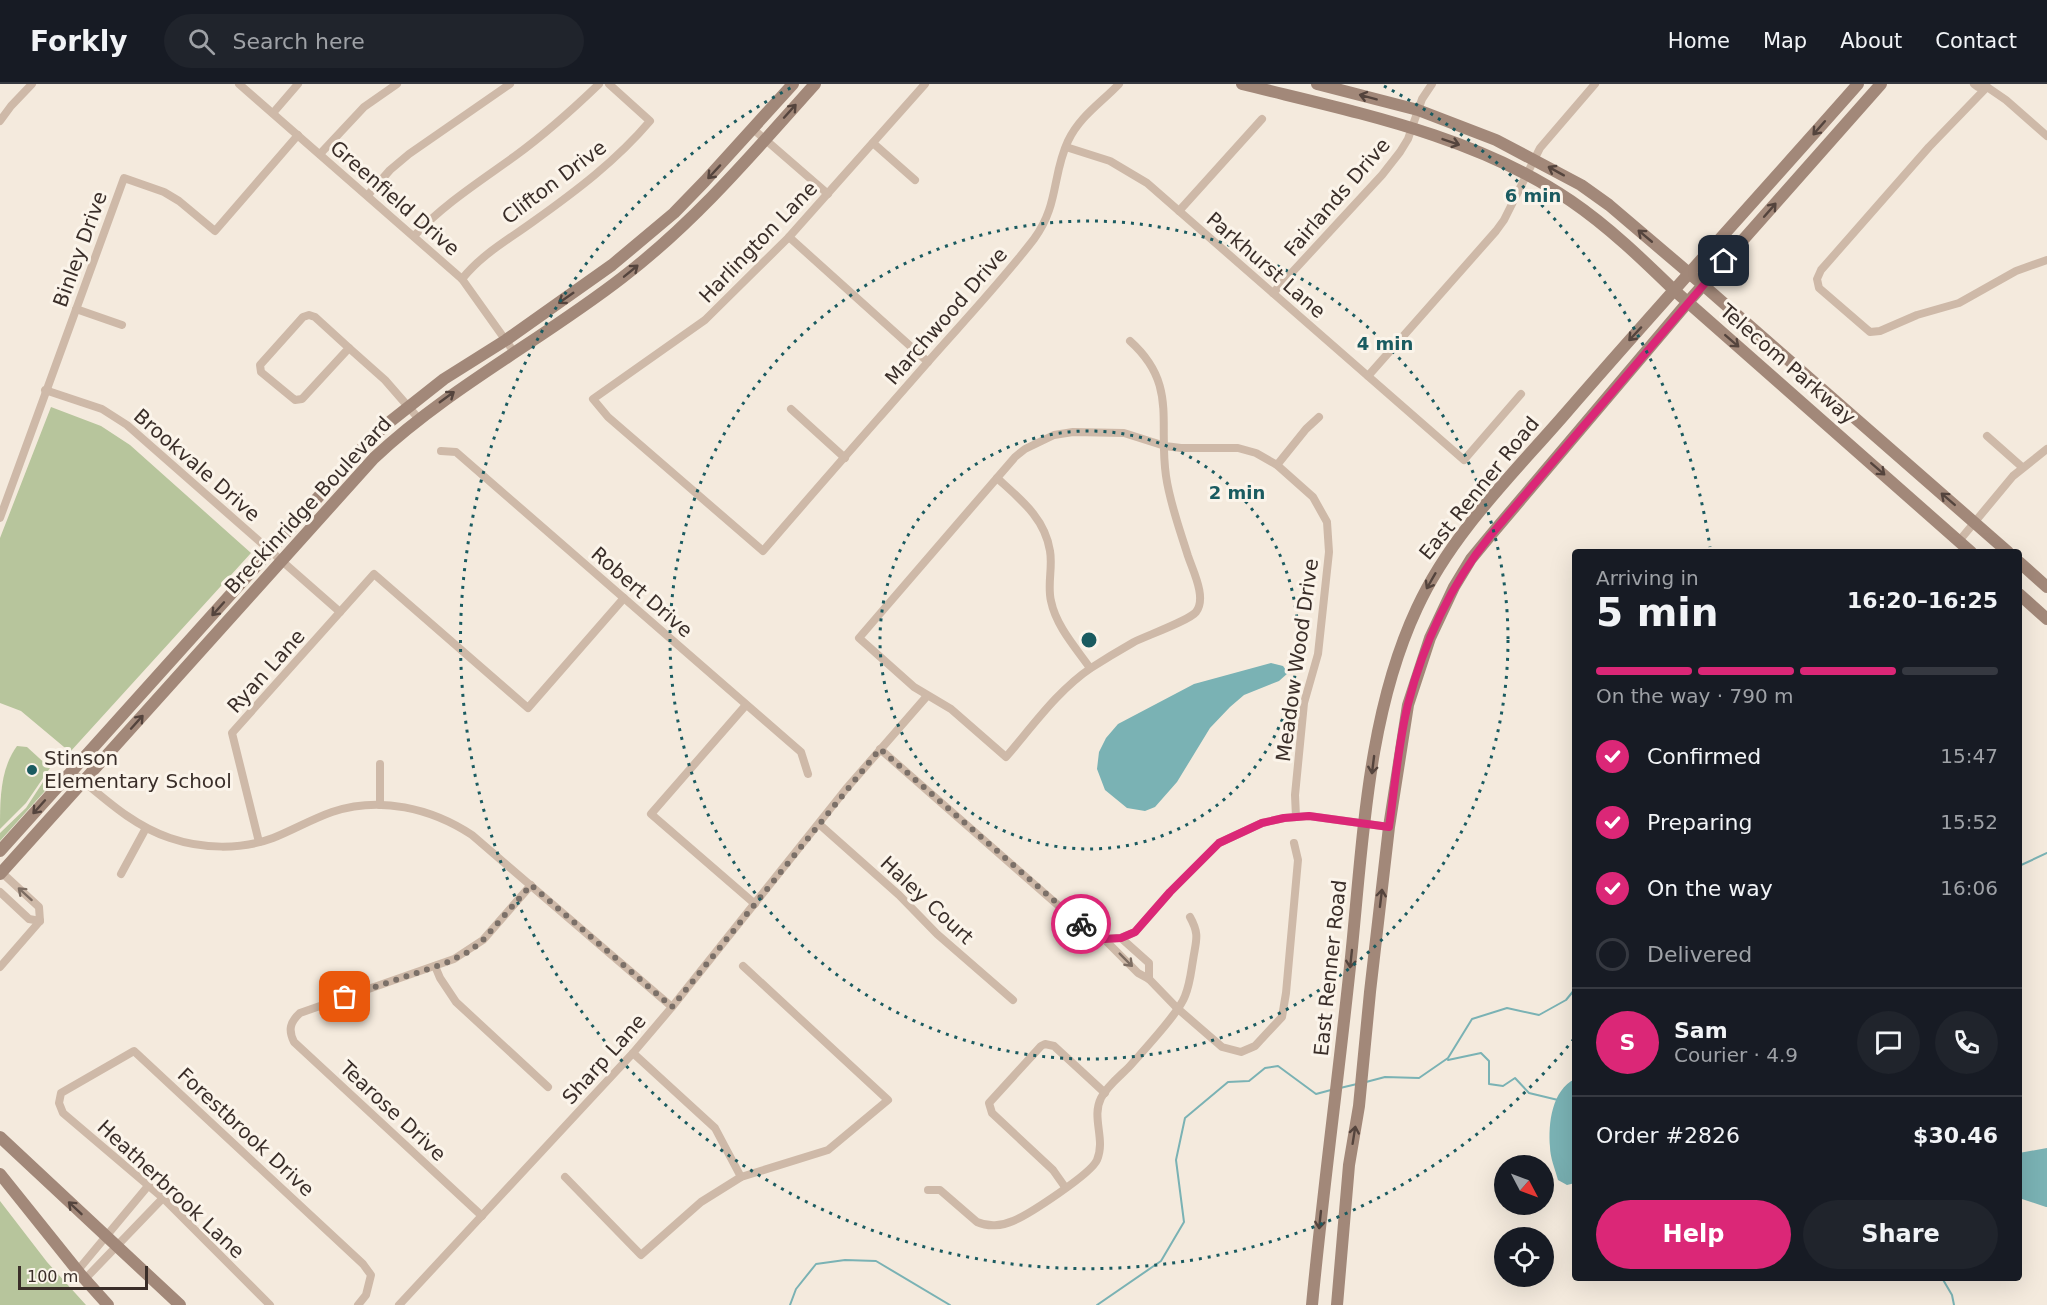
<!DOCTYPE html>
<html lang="en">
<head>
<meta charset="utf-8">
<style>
	:root { --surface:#171b24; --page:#20242c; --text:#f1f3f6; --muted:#9ea1a6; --line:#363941; --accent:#db2777 }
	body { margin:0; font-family:"DejaVu Sans",sans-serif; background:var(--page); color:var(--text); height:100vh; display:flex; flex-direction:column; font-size:22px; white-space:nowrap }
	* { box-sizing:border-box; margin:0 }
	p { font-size:20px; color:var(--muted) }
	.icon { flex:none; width:33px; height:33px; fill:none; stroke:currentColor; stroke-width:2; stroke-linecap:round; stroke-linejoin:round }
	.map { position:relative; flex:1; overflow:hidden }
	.sheet { position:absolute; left:1572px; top:465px; width:450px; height:732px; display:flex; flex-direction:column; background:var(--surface); border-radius:6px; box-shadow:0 6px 24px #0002 }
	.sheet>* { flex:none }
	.needle { width:39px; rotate:131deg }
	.controls { position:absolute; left:1494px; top:1071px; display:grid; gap:12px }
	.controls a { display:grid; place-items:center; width:60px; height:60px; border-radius:50%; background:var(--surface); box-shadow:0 6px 24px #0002; font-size:30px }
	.scale { position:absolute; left:18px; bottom:15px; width:130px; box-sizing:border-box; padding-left:6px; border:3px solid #3a2e29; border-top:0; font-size:16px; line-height:21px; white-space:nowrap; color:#3a2e29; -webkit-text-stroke:4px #fbf4ea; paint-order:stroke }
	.pin { position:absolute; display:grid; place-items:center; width:51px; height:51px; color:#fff; margin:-26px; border-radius:12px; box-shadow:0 3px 9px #0006 }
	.courier { position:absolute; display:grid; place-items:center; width:60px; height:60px; margin:-30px; border:4px solid #db2777; border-radius:50%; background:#fff; color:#222; box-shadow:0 2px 8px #0007 }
	.summary em { font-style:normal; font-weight:800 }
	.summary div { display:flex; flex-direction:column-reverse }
	.summary { display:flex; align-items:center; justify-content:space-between; height:102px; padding:0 24px }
	h1 { font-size:39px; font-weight:800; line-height:45px }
	.bar { display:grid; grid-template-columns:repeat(4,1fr); gap:9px 6px; align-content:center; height:72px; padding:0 24px }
	.bar i { height:8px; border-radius:4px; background:var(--line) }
	.bar .selected { background:var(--accent) }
	.bar p { grid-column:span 4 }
	.line { display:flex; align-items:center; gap:15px; padding:0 24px; border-top:2px solid var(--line) }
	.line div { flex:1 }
	.round { display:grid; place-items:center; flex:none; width:63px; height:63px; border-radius:32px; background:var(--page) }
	ol { padding:0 24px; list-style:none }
	li { display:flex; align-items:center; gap:18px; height:66px }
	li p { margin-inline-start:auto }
	li .icon { padding:6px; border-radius:50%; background:var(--accent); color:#fff; stroke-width:4 }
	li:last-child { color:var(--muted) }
	li i { width:33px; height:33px; border:3px solid var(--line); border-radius:50% }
	.cta { display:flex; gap:12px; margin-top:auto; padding:12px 24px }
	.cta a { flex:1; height:69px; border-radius:36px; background:var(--accent); color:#fff; font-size:24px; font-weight:800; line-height:69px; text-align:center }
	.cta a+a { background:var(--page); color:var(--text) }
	header { display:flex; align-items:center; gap:36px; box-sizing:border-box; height:84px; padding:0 30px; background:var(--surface); border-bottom:2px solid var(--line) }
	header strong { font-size:28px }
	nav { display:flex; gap:33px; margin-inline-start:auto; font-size:21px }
	.search { width:420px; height:54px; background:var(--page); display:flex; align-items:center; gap:15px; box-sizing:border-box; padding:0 21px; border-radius:33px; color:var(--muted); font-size:22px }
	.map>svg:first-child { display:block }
	.green { fill:#b7c59c }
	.water { fill:#7ab2b4 }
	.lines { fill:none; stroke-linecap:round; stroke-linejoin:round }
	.stream { stroke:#7ab2b4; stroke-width:2 }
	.street { stroke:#ceb9a8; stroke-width:8 }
	.secondary { stroke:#a28879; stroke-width:12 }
	.oneway { stroke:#54443d }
	.oneway2 { stroke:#7d6d62 }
	.done { stroke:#7b7068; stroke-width:6; stroke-dasharray:0 10.8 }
	.route { stroke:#db2777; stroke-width:8 }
	.ring { fill:none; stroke:#1a5b60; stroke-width:3; stroke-dasharray:3 6 }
	.poi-dot { fill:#1a5b60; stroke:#fbf4ea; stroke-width:2 }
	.labels { text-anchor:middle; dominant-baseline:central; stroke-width:6; stroke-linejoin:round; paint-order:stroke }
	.street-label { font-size:20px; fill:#3a2e29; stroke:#fbf4ea }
	.poi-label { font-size:20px; fill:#3a2e29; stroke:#fbf4ea; text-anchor:start }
	.centre { fill:#1a5b60; stroke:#fbf4ea; stroke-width:3 }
	.ring-label { font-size:18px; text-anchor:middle; font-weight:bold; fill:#1a5b60; stroke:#fbf4ea; stroke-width:6; stroke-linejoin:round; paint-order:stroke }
</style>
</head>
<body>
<header>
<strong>Forkly</strong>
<div class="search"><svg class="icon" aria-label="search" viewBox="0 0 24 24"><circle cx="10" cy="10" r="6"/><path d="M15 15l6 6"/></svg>Search here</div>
<nav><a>Home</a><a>Map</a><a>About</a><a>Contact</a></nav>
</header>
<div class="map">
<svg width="2047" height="1221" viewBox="0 0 2047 1221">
	<rect width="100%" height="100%" fill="#f4eadd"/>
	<!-- green -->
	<g class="green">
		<polygon points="51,323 101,342 130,361 251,469 70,668 21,627 0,619 0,454"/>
		<path d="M17,662L27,663L50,684L26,719L0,745C0,716 0,685 17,662Z"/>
		<polygon points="53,689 55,693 53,698 0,757 0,749 26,724 43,698"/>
		<polygon points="0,1117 47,1178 86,1221 0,1221"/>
	</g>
	<!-- water -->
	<g class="water">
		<polygon points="1271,579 1283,582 1288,589 1279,597 1244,611 1230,623 1210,644 1177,698 1155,723 1145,727 1127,724 1105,706 1097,685 1099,668 1106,654 1118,640 1194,600"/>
		<path d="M1575,995V1099L1567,1101L1558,1096C1555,1085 1550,1073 1550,1063C1548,1039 1552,1006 1575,995Z"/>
		<polygon points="2047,1064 2047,1123 2046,1123 2019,1114 2019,1069"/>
	</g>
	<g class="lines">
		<!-- stream -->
		<g class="stream">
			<polyline points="2019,782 2047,769"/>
			<polyline points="1448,976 1481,969 1489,977 1489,1000 1503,1002 1515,994 1529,1009 1558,1016"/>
			<polyline points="1366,998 1385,993 1419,994 1448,974 1472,935 1507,924 1539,931 1566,916 1575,905"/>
			<polyline points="1340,1004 1357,1000"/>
			<polyline points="1942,1194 1952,1211 1954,1221"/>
			<polyline points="790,1221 796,1205 816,1180 845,1176 876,1177 950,1221"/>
			<polyline points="1097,1221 1161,1177 1184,1138 1176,1076 1185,1034 1228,998 1249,997 1265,984 1278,982 1316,1010 1331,1006"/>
		</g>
		<!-- street -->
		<g class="street">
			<polyline points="239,0 462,195 514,268"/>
			<path d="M925,0L789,153L705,236L593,315L608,333L763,467C817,404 872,342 927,279C963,238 1001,198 1034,155C1059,121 1052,91 1068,57C1080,32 1101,19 1119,0"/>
			<polyline points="1974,0 1978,3 1987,3 2006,16 2047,52"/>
			<polyline points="1987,3 1929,63 1821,186 1817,195 1819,204 1870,248 1880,247 1917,231 1959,219 2016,187 2047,176"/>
			<polyline points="273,29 298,0"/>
			<polyline points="0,37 11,22 32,0"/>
			<polyline points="753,45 828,110"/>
			<polyline points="873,59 915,96"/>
			<polyline points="1066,63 1110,77 1147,99 1464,376 1521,310"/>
			<polyline points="320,70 364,23 397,0"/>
			<polyline points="368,111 390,86 409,70 510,0"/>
			<polyline points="1179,127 1262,35"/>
			<path d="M414,152C444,120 479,98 515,72C545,50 572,26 599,0"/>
			<polyline points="789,153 928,278"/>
			<path d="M462,195C482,170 508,156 534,137C576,107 616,77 650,37L609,0"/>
			<polyline points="1273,209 1382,91 1400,68 1408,55 1422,15 1432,0"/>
			<polyline points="76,225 122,241"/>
			<polygon points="309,231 315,233 349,264 302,315 295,316 261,288 260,281 303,233"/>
			<path d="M1130,257C1178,300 1158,338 1166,392C1170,420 1180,446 1188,472C1193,487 1207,514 1196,528C1190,536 1146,552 1134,558C1120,566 1105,575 1091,584C1058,606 1032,643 1006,673L951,625L914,603L859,554L1015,373L1025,365L1054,351L1073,348L1124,349L1165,362L1181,364H1238L1256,369L1277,381L1313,413L1327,438L1329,468L1318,570L1304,619L1295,711L1296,733"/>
			<polyline points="349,264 385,296 419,335"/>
			<polyline points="1368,292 1496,147 1504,136 1540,64 1595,0"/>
			<polyline points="45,306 102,325 127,341 340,528"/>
			<polyline points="791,325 845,374"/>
			<polyline points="1987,352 2022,383"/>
			<polyline points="441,367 456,368 801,668 808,690"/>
			<polyline points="1277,381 1306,345 1319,333"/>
			<path d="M997,394C1020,415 1045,434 1050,467C1053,483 1047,501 1051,517C1056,542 1076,564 1090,584"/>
			<polyline points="0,434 124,94 164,108 179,117 215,147 298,51"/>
			<polyline points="1959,457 2013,392 2047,365"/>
			<polyline points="746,621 651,730 755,820"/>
			<polyline points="880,665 1076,837 1104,855 1121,854 1135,848 1170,808 1219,759 1262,739 1284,734 1309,732 1389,743"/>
			<path d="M71,687C102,712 131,741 170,754C202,765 241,766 273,754C293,746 312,735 332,728C380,712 431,724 472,751L672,923"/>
			<polyline points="380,721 380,680"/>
			<polyline points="819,740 899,811 937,850 1013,916"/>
			<polyline points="259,758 232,649 374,490 528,624 624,514"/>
			<polyline points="0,787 39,823 40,837 0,883"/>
			<polyline points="121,790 146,744"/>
			<polyline points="0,808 29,835 40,837"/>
			<polyline points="1121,854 1149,879 1149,895"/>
			<polyline points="1104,855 1138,889 1149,895 1177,924 1222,963 1241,968 1255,962 1282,933 1286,909 1298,776 1294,759"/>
			<polyline points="435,882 440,894 456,918 548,1003"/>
			<polyline points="633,969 715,1044 741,1093"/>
			<polyline points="565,1093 641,1171 701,1118 741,1093 828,1066 888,1016 743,882"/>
			<polyline points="1065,1103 1053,1086 992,1029 989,1019 1041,962 1045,960 1054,962 1105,1009"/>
			<path d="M928,1106H940L977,1138C988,1143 1002,1142 1013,1137C1028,1131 1091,1090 1097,1076C1106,1055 1091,1034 1101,1014C1107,1002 1120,992 1129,983C1142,968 1179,929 1185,912C1190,900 1191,888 1193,876C1196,856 1200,851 1190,833"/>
			<path d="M482,1132L294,958C288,946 290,938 300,929L454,875L483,856L531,801"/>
			<polyline points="78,1186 148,1102"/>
			<polyline points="85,1195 163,1114"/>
			<polyline points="270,1221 163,1114 63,1029 59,1019 61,1009 134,967 363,1180 371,1191 366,1211 358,1221"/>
			<polyline points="399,1221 633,969 672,923 846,705 927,612"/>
		</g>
		<!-- secondary -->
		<g class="secondary">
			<path d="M1242,0C1354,28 1475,51 1571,117C1609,143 1642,175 1675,207L1971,468"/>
			<polyline points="1317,0 1418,26 1496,56 1581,101 1609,121 1703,201 2008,468"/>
			<polyline points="2019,478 2047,503"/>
			<polyline points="2019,510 2047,535"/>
			<polyline points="0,767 366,360 387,340 444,295 506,256 612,181 674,129 705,97 793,0"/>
			<path d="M0,790L374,374C450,303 542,256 623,193C696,137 754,68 815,0"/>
			<polyline points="0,1053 180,1221"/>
			<polyline points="0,1090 81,1191 108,1221"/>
			<path d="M1312,1221C1323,1105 1339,989 1351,873C1363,757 1367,631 1417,524C1451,450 1512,391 1565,330C1661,219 1761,110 1858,0"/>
			<polyline points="1337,1221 1349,1081 1359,1022 1370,908 1389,743 1408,621 1430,554 1454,503 1471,475 1490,452 1688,218 1881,0"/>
		</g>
	</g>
	<!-- one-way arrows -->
	<defs><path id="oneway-shaft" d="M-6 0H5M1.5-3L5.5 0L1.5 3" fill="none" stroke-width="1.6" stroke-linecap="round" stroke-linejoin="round" transform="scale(1.5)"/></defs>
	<g class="oneway">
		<use href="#oneway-shaft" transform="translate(1368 13) rotate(-165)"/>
		<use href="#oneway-shaft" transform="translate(790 27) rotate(-48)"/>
		<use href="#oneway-shaft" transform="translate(1819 44) rotate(131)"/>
		<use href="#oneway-shaft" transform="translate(1451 58) rotate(19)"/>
		<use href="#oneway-shaft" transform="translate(1556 87) rotate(-151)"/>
		<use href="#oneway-shaft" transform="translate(714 88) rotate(133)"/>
		<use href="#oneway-shaft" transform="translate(1770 126) rotate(-49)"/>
		<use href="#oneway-shaft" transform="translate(1645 152) rotate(-140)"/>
		<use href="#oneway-shaft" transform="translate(631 187) rotate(-39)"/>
		<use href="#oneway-shaft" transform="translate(566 214) rotate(145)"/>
		<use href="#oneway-shaft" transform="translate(1635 250) rotate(133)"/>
		<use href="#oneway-shaft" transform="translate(1732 257) rotate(41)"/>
		<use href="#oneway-shaft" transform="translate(447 313) rotate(-36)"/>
		<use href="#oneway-shaft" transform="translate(1878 385) rotate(41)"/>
		<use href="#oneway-shaft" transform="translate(1948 415) rotate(-139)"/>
		<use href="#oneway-shaft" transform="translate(1431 497) rotate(120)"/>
		<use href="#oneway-shaft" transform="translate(218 525) rotate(132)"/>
		<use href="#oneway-shaft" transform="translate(137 638) rotate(-48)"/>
		<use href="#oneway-shaft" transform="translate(1373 681) rotate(97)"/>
		<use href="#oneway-shaft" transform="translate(39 723) rotate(132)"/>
		<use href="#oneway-shaft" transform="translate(1381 814) rotate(-83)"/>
		<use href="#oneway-shaft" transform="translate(1351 875) rotate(96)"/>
		<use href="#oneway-shaft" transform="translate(1354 1051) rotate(-81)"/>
		<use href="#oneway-shaft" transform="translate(75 1124) rotate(-137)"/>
		<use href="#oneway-shaft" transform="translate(1320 1136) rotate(96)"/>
	</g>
	<g class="oneway2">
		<use href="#oneway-shaft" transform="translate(25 810) rotate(-138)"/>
		<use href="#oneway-shaft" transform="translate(1126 876) rotate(45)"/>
	</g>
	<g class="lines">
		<!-- done -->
		<polyline class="done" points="345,913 446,879 470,867 483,856 531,801 672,923 880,665 1081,840"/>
		<!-- route -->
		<path class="route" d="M1081,840L1104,855L1121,854L1135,848L1170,808L1219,759L1262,739L1284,734L1309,732L1389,743C1395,702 1398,660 1408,620C1423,560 1451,500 1490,452L1724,177"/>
	</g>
	<!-- distance rings -->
	<g class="ring">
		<circle cx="1089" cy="556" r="209"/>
		<circle cx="1089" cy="556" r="419"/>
		<path d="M1574 955A628 628 0 1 1 794 2M1384 2A628 628 0 0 1 1710 463"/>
	</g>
	<!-- markers -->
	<circle class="poi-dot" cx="32" cy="686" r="6"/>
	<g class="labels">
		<!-- street labels -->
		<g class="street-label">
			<text transform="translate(554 98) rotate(-37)">Clifton Drive</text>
			<text transform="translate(1337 113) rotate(-49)">Fairlands Drive</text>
			<text transform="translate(395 114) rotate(41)">Greenfield Drive</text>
			<text transform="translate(758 158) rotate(-46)">Harlington Lane</text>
			<text transform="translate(80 165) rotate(-70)">Binley Drive</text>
			<text transform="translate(1266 181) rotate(41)">Parkhurst Lane</text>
			<text transform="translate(946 232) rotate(-49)">Marchwood Drive</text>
			<text transform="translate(1788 280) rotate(41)">Telecom Parkway</text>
			<text transform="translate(197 381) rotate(41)">Brookvale Drive</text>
			<text transform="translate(1479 404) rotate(-51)">East Renner Road</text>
			<text transform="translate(308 421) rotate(-47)">Breckinridge Boulevard</text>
			<text transform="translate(642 508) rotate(41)">Robert Drive</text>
			<text transform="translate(1297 576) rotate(-82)">Meadow Wood Drive</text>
			<text transform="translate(266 587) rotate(-48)">Ryan Lane</text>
			<text transform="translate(927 816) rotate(43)">Haley Court</text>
			<text transform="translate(1330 884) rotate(-84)">East Renner Road</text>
			<text transform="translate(604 975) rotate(-48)">Sharp Lane</text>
			<text transform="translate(393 1027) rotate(43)">Tearose Drive</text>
			<text transform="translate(246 1048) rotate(43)">Forestbrook Drive</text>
			<text transform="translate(171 1105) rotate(43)">Heatherbrook Lane</text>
		</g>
		<!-- poi labels -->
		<g class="poi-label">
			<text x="44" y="674">Stinson<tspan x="44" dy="23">Elementary School</tspan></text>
		</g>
	</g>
	<circle cx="1089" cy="556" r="9" class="centre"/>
	<g class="ring-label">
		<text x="1533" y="118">6 min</text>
		<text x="1385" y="266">4 min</text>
		<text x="1237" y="415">2 min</text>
	</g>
</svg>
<div class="controls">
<a><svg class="needle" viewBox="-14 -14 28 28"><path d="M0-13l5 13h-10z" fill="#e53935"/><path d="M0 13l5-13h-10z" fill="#9ea1a6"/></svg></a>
<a><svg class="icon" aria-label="locate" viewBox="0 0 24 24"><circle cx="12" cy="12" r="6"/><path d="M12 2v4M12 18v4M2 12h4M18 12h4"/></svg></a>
</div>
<div class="scale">100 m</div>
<div class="pin" style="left:345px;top:913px;background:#ea580c"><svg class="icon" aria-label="bag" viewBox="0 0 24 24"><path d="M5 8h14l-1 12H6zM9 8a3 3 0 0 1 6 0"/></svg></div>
<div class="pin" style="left:1724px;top:177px;background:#1f2937"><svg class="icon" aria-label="home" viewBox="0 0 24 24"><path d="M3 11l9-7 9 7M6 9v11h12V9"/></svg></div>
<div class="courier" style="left:1081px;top:840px"><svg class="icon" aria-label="bike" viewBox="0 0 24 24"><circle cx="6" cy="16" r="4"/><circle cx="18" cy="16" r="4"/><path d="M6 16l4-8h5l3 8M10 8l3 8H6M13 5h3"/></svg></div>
<section class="sheet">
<div class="summary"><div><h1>5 min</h1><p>Arriving in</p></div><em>16:20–16:25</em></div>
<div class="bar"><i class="selected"></i><i class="selected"></i><i class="selected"></i><i></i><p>On the way · 790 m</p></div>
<ol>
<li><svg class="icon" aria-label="check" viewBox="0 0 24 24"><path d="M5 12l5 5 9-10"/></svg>Confirmed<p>15:47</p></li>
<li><svg class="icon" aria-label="check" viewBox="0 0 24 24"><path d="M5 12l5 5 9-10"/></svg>Preparing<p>15:52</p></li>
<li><svg class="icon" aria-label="check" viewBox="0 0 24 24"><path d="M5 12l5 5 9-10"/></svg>On the way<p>16:06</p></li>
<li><i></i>Delivered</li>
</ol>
<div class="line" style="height:108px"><b class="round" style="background:var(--accent);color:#fff">S</b><div><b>Sam</b><p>Courier · 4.9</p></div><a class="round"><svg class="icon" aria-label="chat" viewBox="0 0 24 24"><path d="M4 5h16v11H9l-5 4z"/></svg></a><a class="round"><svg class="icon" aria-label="phone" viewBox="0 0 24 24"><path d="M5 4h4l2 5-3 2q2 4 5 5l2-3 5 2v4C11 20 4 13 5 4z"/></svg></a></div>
<div class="line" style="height:78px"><div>Order #2826</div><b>$30.46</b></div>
<div class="cta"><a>Help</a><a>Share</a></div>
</section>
</div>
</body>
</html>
